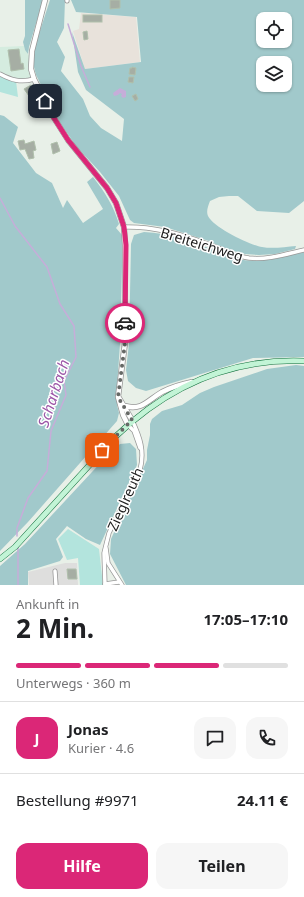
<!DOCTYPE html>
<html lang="de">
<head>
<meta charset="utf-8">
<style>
	:root { --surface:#fff; --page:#f6f6f6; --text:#202124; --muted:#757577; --line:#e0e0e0; --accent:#db2777 }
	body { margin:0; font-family:"Noto Sans",sans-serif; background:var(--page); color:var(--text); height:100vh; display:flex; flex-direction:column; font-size:15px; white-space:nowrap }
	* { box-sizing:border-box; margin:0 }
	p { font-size:13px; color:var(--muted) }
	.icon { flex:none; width:22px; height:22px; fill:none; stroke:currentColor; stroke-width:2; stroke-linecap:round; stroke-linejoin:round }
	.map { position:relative; height:585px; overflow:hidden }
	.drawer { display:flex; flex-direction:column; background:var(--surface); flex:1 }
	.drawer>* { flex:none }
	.tools { position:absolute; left:256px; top:12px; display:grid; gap:8px }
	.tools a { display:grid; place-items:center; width:36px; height:36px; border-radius:8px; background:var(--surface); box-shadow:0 1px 3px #0004; font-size:20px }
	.pin { position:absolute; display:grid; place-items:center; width:34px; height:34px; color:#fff; margin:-17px; border-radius:8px; box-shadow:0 2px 6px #0006 }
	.courier { position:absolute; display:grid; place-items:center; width:40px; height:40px; margin:-20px; border:3px solid #db2777; border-radius:50%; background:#fff; color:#222; box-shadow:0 1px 5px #0007 }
	.head em { font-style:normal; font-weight:700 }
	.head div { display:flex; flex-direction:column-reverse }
	.head { display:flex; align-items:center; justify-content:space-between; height:68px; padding:0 16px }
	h1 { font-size:26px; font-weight:700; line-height:30px }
	.bar { display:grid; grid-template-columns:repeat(4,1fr); gap:6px 4px; align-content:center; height:48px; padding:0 16px }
	.bar i { height:5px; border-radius:3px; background:var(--line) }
	.bar .selected { background:var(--accent) }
	.bar p { grid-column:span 4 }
	.line { display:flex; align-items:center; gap:10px; padding:0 16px; border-top:1px solid var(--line) }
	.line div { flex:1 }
	.round { display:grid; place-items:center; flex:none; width:42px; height:42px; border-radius:12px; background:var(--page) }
	.primary-button { display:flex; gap:8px; margin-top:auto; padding:8px 16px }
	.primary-button a { flex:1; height:46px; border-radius:12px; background:var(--accent); color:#fff; font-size:16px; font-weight:700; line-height:46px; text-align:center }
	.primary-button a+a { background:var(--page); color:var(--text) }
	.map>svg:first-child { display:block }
	.residential { fill:#dededd }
	.industrial { fill:#e8e2db }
	.farmland { fill:#d5ecdf }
	.grass { fill:#b3e4dd }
	.forest { fill:#a1c9cb; fill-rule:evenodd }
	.water { fill:#c6add9 }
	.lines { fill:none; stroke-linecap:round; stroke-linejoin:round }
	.stream { stroke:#c6add9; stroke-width:1.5 }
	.building { fill:#a6aea4; stroke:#b0c0ac }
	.minor-casing { stroke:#979797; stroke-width:5 }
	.tertiary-casing { stroke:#979797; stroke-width:6 }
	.secondary-casing { stroke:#106e3b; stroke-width:6 }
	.minor { stroke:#fff; stroke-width:3.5 }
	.tertiary { stroke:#fff; stroke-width:4.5 }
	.secondary { stroke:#c2f4d6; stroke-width:5 }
	.done { stroke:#666966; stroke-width:4; stroke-dasharray:0 7.2 }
	.route { stroke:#db2777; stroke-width:5 }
	.labels { text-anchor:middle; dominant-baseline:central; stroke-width:3; stroke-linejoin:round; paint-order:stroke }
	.street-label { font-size:14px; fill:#202020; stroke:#fff }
	.water-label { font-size:15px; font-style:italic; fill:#9b56a7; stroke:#fff }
</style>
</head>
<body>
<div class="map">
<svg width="304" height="585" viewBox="0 0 304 585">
	<rect width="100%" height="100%" fill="#e8f0e8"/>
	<!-- residential -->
	<polygon class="residential" points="65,563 77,563 78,585 29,585 28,572"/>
	<!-- industrial -->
	<polygon class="industrial" points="81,13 136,17 140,62 85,69 73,31 79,29"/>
	<!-- farmland -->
	<polygon class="farmland" points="24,46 25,50 31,58 34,79 16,81 0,74 0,47"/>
	<!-- grass -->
	<g class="grass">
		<polygon points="0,74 16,81 18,97 0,92"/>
		<polygon points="68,529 99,549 103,585 80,585 78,558 67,560 58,539"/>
	</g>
	<!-- forest -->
	<g class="forest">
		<polygon points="25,0 43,0 29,47 28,54 25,50 23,42 25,36"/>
		<path d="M50,0H65L64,28L57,42L65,57L61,71L83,99L90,116L101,128L122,141L124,119L86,90L78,72L72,32L85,69L141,62L137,17L76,12L71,0H304V201L289,213L257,211L238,196H229L219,197L210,201C208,206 206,212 208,216C214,228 250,245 262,247C272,249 285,247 296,246L295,249L275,254L259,255L245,254L226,249L209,241L165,227L134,223L130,220L119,196L100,172L77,147L60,123L36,75L33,63L35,46ZM263,19H285V41H263ZM263,63H285V85H263Z"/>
		<path d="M0,115L4,116L18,127L13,143L36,173L52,183L63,208L67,200L83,223L103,209L87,182L93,177C105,192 114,207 119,224L116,228L122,235V266L120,344L117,387V405L119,413L117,421L28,522L0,551Z"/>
		<path d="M144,232C169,233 191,242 215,250C222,253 230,258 237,259C260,264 282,257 304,252V357L253,358L146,391L136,388L128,381L126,370L129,344L131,244L134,235Z"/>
		<polygon points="296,365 304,366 304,585 126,585 110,554 111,539 147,460 147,450 150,435 150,424 152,419 162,411 182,405 200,393 214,387 267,369"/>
		<polygon points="130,443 136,449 137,465 100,545 86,539 67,526 56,539 63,557 60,561 28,571 28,585 0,585 0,566 25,544 105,458 120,444"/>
	</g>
	<!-- water -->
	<polygon class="water" points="120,88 126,91 126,97 123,98 121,96 122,94 120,93 118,95 114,96 113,93"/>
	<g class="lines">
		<!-- stream -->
		<g class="stream">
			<polyline points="68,24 81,66 90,87"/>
			<polyline points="0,198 15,226 47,267 60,304 74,326 76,357 64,381 66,395 51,431 47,471 28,498 17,528 17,536"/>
			<polyline points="18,547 18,585"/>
		</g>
	</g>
	<!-- building -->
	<g class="building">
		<polygon points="110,0 120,0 120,8 110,9"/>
		<rect x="83" y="15" width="19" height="7"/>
		<polygon points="87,31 88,39 84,40 83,32"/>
		<polygon points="19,49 21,64 23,63 24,69 11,71 8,50"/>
		<polygon points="132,67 136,68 135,75 129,74 130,68 132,68"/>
		<polygon points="129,77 134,77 133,83 128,82"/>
		<polygon points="31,85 35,92 29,96 24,89"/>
		<polygon points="136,94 138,99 135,101 132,96"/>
		<polygon points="24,140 25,144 34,141 36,150 33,151 34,158 29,159 25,149 20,150 18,141"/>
		<polygon points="57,142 60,151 53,154 51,144"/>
		<polygon points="67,569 76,569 77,579 68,579"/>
	</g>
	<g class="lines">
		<!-- minor casing -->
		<g class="minor-casing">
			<g id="minor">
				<polyline points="67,1 67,0"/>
				<path d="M0,74C11,80 21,83 34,79"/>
				<path d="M124,227C153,226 182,234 208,244C222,249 234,256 249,258C268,260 286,254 304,250"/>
				<polyline points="128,425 134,431 140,448"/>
				<polyline points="106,548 108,563 122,585"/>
				<polyline points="55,571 56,585"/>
				<polyline points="105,584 119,582"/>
				<path d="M105,585L104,553L109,533L140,470C145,451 140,437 132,420"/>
			</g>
		</g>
		<!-- tertiary casing -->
		<g class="tertiary-casing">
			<g id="tertiary">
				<polyline points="45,0 32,51 31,69 34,79 54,118 68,140 107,188 116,203 124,227 125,245 125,343 118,397 123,415 128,425"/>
				<polyline points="119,398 132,420"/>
				<path d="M125,406C142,411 148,400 162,392C172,387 182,384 192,382"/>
			</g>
		</g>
		<!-- secondary casing -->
		<g class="secondary-casing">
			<path id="secondary" d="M0,559L15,547L115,437C168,386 230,358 304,361"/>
		</g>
		<!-- minor -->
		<use href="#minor" class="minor"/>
		<!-- tertiary -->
		<use href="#tertiary" class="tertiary"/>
		<!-- secondary -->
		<use href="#secondary" class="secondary"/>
	</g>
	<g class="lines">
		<!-- done -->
		<polyline class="done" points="102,450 132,420 118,397 125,343 125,323"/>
		<!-- route -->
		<polyline class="route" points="45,101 54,118 68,140 107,188 116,203 124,227 126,245 125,323"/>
	</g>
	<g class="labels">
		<!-- street labels -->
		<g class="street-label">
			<text transform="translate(202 244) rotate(17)">Breiteichweg</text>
			<text transform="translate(125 499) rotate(-66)">Zieglreuth</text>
		</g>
		<!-- water labels -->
		<g class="water-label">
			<text transform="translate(53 393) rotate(-72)">Scharbach</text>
		</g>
	</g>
</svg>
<div class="tools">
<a><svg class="icon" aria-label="locate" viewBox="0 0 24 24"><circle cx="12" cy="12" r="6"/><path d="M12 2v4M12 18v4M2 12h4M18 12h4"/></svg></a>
<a><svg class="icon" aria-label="layers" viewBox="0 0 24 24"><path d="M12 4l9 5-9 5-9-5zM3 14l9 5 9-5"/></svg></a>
</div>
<div class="pin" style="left:102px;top:450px;background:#ea580c"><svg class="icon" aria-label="bag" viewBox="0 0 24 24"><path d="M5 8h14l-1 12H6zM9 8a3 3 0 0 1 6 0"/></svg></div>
<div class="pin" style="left:45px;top:101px;background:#1f2937"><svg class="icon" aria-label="home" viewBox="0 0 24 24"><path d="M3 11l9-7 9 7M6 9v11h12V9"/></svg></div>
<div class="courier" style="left:125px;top:323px"><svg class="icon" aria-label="car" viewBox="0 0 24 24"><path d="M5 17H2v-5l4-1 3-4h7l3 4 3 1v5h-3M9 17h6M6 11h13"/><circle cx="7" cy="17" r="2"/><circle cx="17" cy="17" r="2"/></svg></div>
</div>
<section class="drawer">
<div class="head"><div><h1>2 Min.</h1><p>Ankunft in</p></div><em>17:05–17:10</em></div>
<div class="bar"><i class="selected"></i><i class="selected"></i><i class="selected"></i><i></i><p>Unterwegs · 360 m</p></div>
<div class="line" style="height:72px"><b class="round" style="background:var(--accent);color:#fff">J</b><div><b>Jonas</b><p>Kurier · 4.6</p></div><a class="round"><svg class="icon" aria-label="chat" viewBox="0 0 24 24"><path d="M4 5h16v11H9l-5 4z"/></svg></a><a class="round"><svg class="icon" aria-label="phone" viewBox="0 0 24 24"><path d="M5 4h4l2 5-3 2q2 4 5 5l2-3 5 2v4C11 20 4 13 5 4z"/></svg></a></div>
<div class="line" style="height:52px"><div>Bestellung #9971</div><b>24.11 €</b></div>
<div class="primary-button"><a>Hilfe</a><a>Teilen</a></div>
</section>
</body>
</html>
